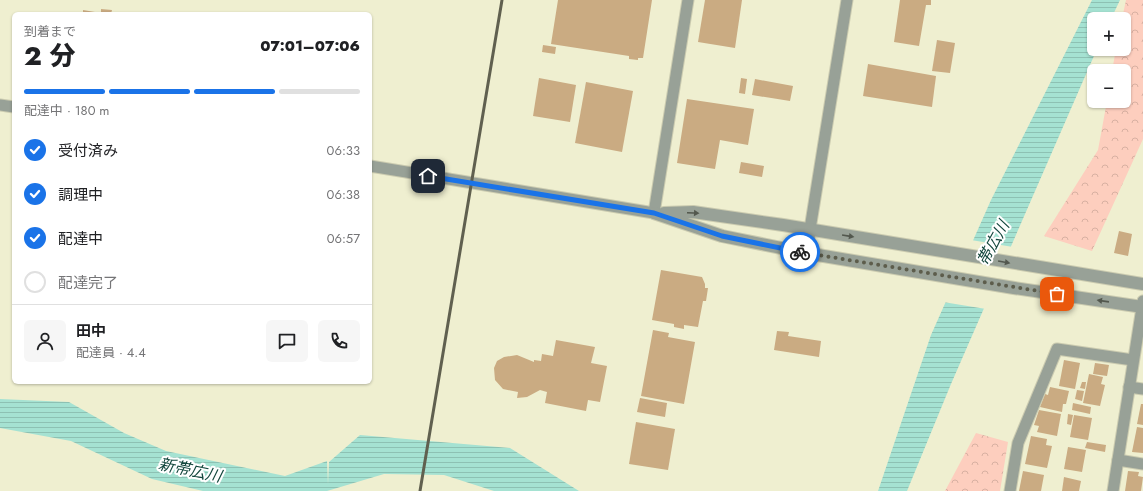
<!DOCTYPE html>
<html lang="ja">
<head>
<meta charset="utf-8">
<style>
	:root { --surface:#fff; --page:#f6f6f6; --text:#202124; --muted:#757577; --line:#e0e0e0; --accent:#1a73e8 }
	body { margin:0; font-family:Jost,"Noto Sans JP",sans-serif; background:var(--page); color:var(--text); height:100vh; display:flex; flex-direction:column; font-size:15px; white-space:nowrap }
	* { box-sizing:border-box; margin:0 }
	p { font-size:13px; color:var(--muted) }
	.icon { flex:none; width:22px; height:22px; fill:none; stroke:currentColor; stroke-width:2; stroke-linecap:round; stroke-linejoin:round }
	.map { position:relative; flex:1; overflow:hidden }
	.panel { position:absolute; left:12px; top:12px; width:360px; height:372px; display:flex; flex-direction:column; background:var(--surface); border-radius:6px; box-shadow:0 1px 3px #0004 }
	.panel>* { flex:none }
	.tools { position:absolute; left:1087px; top:12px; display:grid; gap:8px }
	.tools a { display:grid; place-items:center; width:44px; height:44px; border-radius:6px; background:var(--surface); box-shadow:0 1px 3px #0004; font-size:20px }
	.pin { position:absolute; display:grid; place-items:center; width:34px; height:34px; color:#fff; margin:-17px; border-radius:8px; box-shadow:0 2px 6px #0006 }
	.courier { position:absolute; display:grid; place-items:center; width:40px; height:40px; margin:-20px; border:3px solid #1a73e8; border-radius:50%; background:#fff; color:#222; box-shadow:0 1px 5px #0007 }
	.overview em { font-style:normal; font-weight:800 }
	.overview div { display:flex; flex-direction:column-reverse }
	.overview { display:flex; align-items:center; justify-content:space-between; height:68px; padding:0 12px }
	h1 { font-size:26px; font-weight:800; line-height:30px }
	.bar { display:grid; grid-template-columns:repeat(4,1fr); gap:6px 4px; align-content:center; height:48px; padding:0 12px }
	.bar i { height:5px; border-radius:3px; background:var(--line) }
	.bar .current { background:var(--accent) }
	.bar p { grid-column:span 4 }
	.line { display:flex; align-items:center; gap:10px; padding:0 12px; border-top:1px solid var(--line) }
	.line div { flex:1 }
	.round { display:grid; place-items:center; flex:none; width:42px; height:42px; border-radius:6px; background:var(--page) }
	ol { padding:0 12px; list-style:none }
	li { display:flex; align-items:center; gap:12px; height:44px }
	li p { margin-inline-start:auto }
	li .icon { padding:4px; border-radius:50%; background:var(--accent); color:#fff; stroke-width:4 }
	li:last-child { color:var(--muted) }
	li i { width:22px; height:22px; border:2px solid var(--line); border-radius:50% }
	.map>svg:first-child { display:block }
	.park { fill:url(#park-crowns) }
	.water { fill:url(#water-rules) }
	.pier { fill:#efefd0 }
	.building { fill:#caab82 }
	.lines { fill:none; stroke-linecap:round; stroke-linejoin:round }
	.minor-casing { stroke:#cbcbb0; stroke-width:13 }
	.tertiary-casing { stroke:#cbcbb0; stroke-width:14 }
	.minor { stroke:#98a197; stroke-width:11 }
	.tertiary { stroke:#98a197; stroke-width:12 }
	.rail { stroke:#60604f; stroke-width:3 }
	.oneway { fill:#53584e }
	.done { stroke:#5d5d4c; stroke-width:4; stroke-dasharray:0 7.2 }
	.route { stroke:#1a73e8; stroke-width:5 }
	.labels { text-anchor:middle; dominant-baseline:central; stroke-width:4; stroke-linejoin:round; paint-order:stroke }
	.water-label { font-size:16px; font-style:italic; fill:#13473d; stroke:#fff }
</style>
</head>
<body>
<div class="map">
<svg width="1143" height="491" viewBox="0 0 1143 491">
	<defs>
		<pattern id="park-crowns" width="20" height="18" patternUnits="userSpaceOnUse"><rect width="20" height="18" fill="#fdcebe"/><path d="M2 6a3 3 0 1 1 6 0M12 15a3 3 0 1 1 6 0" fill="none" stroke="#d8b0a2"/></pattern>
		<pattern id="water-rules" width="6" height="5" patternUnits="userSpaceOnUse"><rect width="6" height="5" fill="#a5e2d2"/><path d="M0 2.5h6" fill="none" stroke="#8dc1b3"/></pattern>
	</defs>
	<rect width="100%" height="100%" fill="#efefd0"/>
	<!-- park -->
	<g class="park">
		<polygon points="1126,0 1143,0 1143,139 1092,251 1044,236 1098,150 1107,101 1124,101 1124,71 1112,71 1116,49 1124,49 1124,19 1122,19"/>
		<polygon points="976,433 1008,442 1000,491 945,491"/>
	</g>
	<!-- water -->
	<g class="water">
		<polygon points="1092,0 1120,0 1111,19 1094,19 1094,49 1097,49 951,384 907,491 878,491 931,335 991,200"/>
		<polygon points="0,399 69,402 124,433 166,451 285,476 327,461 328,484 329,462 360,435 510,448 579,491 494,491 444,475 384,474 327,491 203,491 152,479 71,441 0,428"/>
	</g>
	<!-- pier -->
	<polygon class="pier" points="971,240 1013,247 986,309 943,302"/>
	<!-- building -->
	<g class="building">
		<polygon points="558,0 652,0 643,58 638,58 638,60 629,59 629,56 551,44"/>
		<polygon points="705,0 742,0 735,48 698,42"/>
		<polygon points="900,0 931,0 931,5 926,5 919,46 894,42"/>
		<polygon points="101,9 112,10 111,14 83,14 83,10 101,13"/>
		<polygon points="937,40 955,43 950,73 932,71"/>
		<polygon points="543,45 556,47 555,54 542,52"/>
		<polygon points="868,64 936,76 932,107 863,96"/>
		<polygon points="539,78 576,85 570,122 533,116"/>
		<polygon points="741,78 747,79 745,94 739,93"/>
		<polygon points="755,79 793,86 790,101 752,95"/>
		<polygon points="586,82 633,91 622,152 575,143"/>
		<polygon points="687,99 754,109 748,145 720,140 715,169 677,163"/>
		<polygon points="741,162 764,166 762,177 739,173"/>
		<polygon points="1119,231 1132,234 1128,256 1114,253"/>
		<polygon points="661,270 702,277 705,284 705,288 708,288 706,301 703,301 698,327 684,325 684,329 674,327 674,324 652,320"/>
		<polygon points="653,330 669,333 668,337 695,342 684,404 641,396"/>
		<polygon points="777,331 789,332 788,336 821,341 819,357 774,350"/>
		<polygon points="556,340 595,347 591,363 607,366 600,402 588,400 586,411 545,403 547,392 540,390 527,397 517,398 518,392 503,389 495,380 494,368 497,361 504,357 517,355 534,362 534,360 541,361 542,354 553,356"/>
		<polygon points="1064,360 1080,363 1075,389 1059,386"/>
		<polygon points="1095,363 1109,365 1107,376 1093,374"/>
		<polygon points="1089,374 1103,377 1101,384 1105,385 1100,406 1083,403"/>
		<polygon points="1082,382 1086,382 1085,389 1080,388"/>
		<polygon points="1050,387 1069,391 1066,404 1063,404 1062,412 1040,407 1045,394 1048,395"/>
		<polygon points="1077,390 1084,391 1082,401 1075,399"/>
		<polygon points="640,398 667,403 665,417 637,412"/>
		<polygon points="1073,403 1091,407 1090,414 1072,410"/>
		<polygon points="1141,404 1143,404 1143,425 1137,424"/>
		<polygon points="1039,410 1061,414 1057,436 1037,432 1039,426 1034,425"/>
		<polygon points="1068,414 1073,415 1071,425 1067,424"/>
		<polygon points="1074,415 1092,418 1088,440 1070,437"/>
		<polygon points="636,422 675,429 668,470 629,464"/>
		<polygon points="1137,427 1143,428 1143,453 1132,452"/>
		<polygon points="1031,436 1047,439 1046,445 1052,446 1047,468 1025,464"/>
		<polygon points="1087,442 1106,445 1105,452 1085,448"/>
		<polygon points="1068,447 1086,450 1082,472 1064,469"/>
		<polygon points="1023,471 1044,475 1041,491 1019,491"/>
		<polygon points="1128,471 1139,472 1138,476 1143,477 1141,491 1125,491"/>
		<polygon points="1064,477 1081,481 1079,491 1062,491"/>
	</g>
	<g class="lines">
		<!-- minor casing -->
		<g class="minor-casing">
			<g id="minor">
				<polyline points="0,105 14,107"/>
				<polyline points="370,166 654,213 688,0"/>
				<polyline points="810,229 847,0"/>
				<polyline points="1129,387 1143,389"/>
				<polyline points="1118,460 1143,464"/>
				<polyline points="1010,491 1018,443 1057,349 1133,360"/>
				<polyline points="1113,491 1143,301"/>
			</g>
		</g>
		<!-- tertiary casing -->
		<g class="tertiary-casing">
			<g id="tertiary">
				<polyline points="654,213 722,236 806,253 1014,288 1143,307"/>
				<polyline points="664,213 693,212 783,225 1143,284"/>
				<polyline points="806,253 810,229"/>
			</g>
		</g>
		<!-- minor -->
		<use href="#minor" class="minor"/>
		<!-- tertiary -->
		<use href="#tertiary" class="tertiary"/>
		<!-- rail -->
		<polyline class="rail" points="420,491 502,0"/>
	</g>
	<!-- one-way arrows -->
	<defs><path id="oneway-solid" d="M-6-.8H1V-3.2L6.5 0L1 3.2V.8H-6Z"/></defs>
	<g class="oneway">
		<use href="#oneway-solid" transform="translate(693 213) rotate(3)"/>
		<use href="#oneway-solid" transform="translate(848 236) rotate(9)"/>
		<use href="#oneway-solid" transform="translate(1004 262) rotate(10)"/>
		<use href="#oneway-solid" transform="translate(1103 301) rotate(-172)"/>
	</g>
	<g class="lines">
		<!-- done -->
		<polyline class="done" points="800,252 1057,294"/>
		<!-- route -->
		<polyline class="route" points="428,176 654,213 722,236 800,252"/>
	</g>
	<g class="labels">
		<!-- water labels -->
		<g class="water-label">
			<text transform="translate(993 243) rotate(-61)">帯広川</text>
			<text transform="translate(190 470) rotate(12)">新帯広川</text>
		</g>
	</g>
</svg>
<div class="tools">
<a>+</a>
<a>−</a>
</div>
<div class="pin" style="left:1057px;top:294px;background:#ea580c"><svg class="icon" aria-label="bag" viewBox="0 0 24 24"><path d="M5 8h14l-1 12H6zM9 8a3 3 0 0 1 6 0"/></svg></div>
<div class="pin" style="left:428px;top:176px;background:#1f2937"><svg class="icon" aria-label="home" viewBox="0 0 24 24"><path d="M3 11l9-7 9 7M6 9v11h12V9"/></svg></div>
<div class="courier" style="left:800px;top:252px"><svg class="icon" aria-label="bike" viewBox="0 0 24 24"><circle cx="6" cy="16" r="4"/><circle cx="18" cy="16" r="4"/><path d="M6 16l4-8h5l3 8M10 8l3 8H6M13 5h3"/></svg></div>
<section class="panel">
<div class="overview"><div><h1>2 分</h1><p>到着まで</p></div><em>07:01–07:06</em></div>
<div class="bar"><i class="current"></i><i class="current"></i><i class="current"></i><i></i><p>配達中 · 180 m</p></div>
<ol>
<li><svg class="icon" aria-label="check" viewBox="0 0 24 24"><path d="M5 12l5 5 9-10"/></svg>受付済み<p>06:33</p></li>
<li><svg class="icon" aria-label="check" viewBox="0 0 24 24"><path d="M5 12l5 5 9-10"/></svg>調理中<p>06:38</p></li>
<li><svg class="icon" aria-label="check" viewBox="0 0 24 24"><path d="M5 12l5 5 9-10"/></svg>配達中<p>06:57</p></li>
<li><i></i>配達完了</li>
</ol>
<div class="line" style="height:72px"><a class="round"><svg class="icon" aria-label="person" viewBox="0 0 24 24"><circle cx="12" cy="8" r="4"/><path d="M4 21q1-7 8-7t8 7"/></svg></a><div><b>田中</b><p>配達員 · 4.4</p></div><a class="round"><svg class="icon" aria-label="chat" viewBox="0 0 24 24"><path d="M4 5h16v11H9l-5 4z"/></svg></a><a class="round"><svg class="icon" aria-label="phone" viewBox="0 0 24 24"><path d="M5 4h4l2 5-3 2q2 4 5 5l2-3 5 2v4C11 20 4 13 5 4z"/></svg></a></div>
</section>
</div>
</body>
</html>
